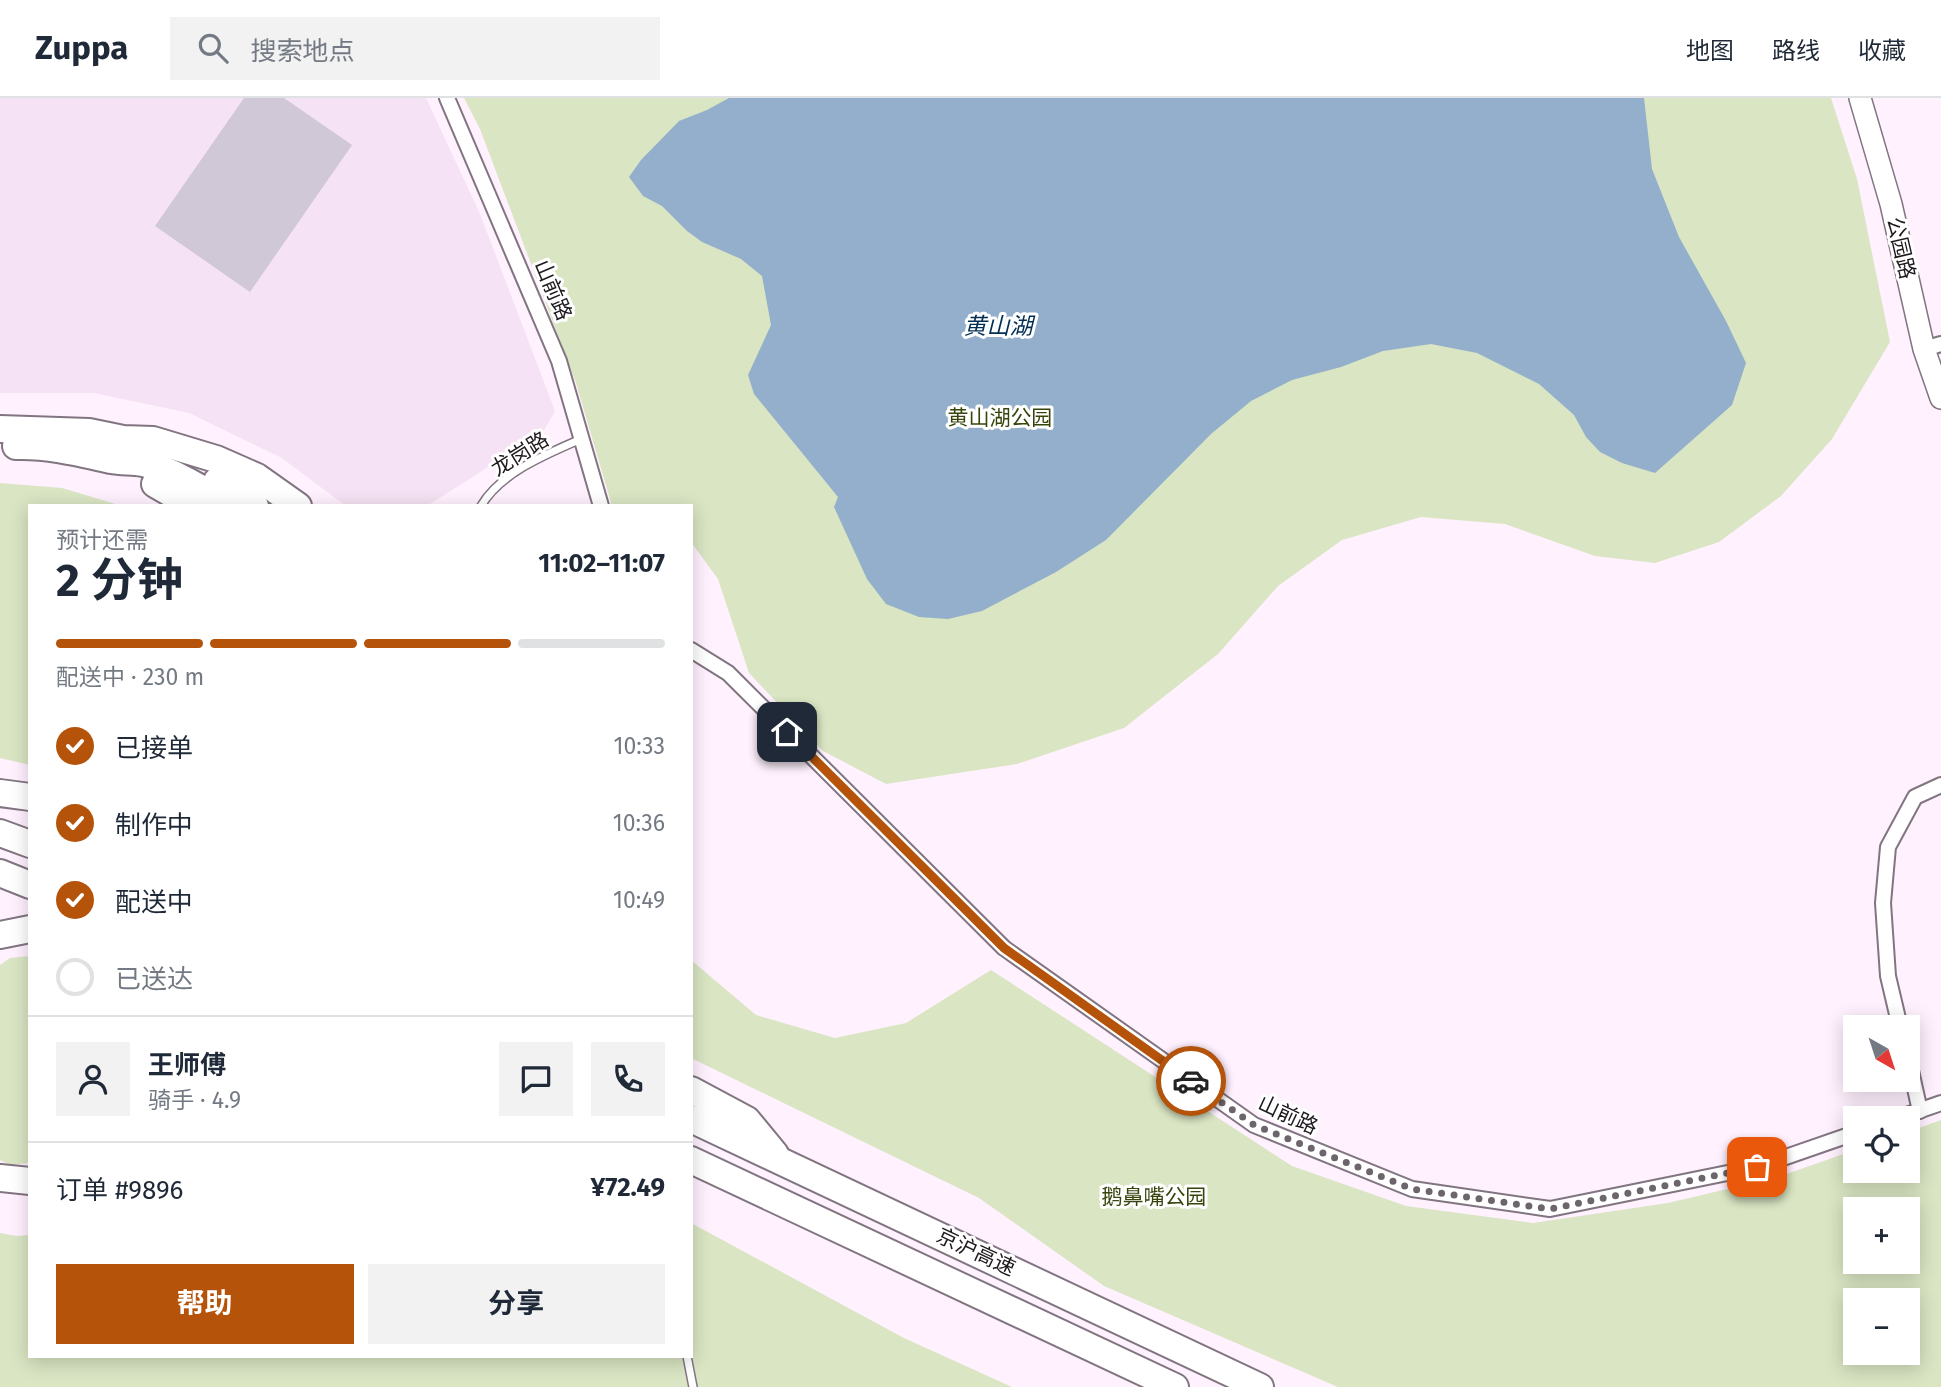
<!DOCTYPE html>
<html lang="zh">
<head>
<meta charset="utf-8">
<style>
	:root { --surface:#fff; --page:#f2f2f3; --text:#1f2937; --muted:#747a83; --line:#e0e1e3; --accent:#b45309 }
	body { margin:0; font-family:"Fira Sans","Noto Sans SC",sans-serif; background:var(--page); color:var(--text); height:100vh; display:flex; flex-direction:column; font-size:26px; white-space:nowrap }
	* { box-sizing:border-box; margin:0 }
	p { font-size:23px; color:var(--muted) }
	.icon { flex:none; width:38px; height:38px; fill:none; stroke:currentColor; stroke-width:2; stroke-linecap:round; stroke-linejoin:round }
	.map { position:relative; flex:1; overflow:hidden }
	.drawer { position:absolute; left:28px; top:406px; width:665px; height:854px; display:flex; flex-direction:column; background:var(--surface); border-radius:0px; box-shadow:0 4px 18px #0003 }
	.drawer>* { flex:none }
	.needle { width:46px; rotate:141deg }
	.fabs { position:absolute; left:1843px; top:917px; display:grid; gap:14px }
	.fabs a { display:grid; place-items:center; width:77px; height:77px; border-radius:0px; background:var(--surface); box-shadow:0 4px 18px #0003; font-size:35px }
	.pin { position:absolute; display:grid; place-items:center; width:60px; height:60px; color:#fff; margin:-30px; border-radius:14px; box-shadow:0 4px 10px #0006 }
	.courier { position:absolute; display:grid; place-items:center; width:70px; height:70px; margin:-35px; border:5px solid #b45309; border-radius:50%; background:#fff; color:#222; box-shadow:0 2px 9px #0007 }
	.summary em { font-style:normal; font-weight:700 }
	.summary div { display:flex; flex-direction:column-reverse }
	.summary { display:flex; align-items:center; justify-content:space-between; height:119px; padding:0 28px }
	h1 { font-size:46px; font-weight:700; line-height:52px }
	.bar { display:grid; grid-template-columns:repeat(4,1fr); gap:10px 7px; align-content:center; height:84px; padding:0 28px }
	.bar i { height:9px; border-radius:5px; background:var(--line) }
	.bar .selected { background:var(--accent) }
	.bar p { grid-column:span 4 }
	.line { display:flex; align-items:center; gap:18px; padding:0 28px; border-top:2px solid var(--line) }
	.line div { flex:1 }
	.round { display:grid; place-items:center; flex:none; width:74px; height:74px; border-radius:0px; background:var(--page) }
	ol { padding:0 28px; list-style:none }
	li { display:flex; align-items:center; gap:21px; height:77px }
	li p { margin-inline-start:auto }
	li .icon { padding:7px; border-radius:50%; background:var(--accent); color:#fff; stroke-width:4 }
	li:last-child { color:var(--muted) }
	li i { width:38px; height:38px; border:4px solid var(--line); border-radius:50% }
	.primary-button { display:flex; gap:14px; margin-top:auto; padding:14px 28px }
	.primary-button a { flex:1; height:80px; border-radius:0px; background:var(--accent); color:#fff; font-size:28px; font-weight:700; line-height:80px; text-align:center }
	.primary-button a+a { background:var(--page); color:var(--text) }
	header { display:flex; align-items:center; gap:42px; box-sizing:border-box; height:98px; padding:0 35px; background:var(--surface); border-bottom:2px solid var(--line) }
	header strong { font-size:33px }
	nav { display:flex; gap:38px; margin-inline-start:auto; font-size:24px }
	.search { width:490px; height:63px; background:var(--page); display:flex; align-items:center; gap:18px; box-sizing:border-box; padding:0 24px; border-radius:0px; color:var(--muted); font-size:26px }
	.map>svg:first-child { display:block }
	.built { fill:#f5e2f4 }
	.green { fill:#d9e5c3; fill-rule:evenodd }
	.water { fill:#94afcb }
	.building { fill:#d0c8d7 }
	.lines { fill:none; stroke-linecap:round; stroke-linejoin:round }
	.lane-casing { stroke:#817581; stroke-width:10 }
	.street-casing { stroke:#817581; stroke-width:18 }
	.secondary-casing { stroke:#817581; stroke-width:24 }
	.highway-casing { stroke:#817581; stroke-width:30 }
	.lane { stroke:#fff; stroke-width:7 }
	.street { stroke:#fff; stroke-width:14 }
	.secondary { stroke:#fff; stroke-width:21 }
	.highway { stroke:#fff; stroke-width:26 }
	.done { stroke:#6d656c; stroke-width:7; stroke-dasharray:0 12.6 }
	.route { stroke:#b45309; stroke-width:9 }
	.labels { text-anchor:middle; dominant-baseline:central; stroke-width:6; stroke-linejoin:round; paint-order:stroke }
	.street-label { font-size:21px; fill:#1e191d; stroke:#fff }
	.park-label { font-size:21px; fill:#37450d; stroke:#fff }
	.water-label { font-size:23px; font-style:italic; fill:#022e53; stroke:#fff }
</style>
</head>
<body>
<header>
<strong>Zuppa</strong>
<div class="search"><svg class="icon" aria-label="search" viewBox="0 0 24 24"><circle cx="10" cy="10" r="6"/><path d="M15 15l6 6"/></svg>搜索地点</div>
<nav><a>地图</a><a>路线</a><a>收藏</a></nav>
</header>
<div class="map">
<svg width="1941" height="1289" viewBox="0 0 1941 1289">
	<rect width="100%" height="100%" fill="#fff1fe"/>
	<!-- built -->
	<polygon class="built" points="0,0 426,0 480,116 555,313 543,334 427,408 346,408 282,360 189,315 94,295 0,295"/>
	<!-- green -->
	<g class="green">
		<polygon points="464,0 1831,0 1857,81 1890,244 1832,341 1781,398 1719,444 1655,465 1595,458 1505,426 1421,419 1342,442 1278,488 1218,556 1124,630 1017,666 886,686 823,653 749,575 718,481 691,444 691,408 612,408 576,285 480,31"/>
		<polygon points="0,385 62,390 122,408 30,408 30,667 0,660"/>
		<polygon points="30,858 30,1065 10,1067 0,1062 0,867 10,860"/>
		<path d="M691,862L756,917L835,940L906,925L991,872L1292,1068L1406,1108L1533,1125L1668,1105L1778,1079L1855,1052V1073H1908V1034L1941,1022V1289H1338L1104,1188L979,1100L691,960ZM1908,1111V1164H1855V1111ZM1908,1202V1255H1855V1202Z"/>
		<polygon points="691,1125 904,1240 1012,1289 0,1289 0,1135 17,1138 30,1137 30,1258 691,1258"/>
	</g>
	<!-- water -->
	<polygon class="water" points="729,0 1644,0 1652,71 1679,139 1726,223 1746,265 1732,307 1655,375 1622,365 1600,354 1586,339 1574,317 1539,286 1477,255 1431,246 1383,253 1341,269 1292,282 1251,303 1211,336 1106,442 1056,474 982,513 948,521 919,519 886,506 867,481 834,409 838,399 754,296 748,277 771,227 762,178 741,161 702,144 687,133 662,108 643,98 629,79 641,62 679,23 707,12"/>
	<!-- building -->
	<polygon class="building" points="244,0 284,0 352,47 250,194 155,128"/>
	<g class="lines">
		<!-- lane casing -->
		<g class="lane-casing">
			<g id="lane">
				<path d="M481,408C501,374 547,356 581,341"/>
				<polyline points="687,1258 693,1289"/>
			</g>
		</g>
		<!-- street casing -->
		<g class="street-casing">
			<g id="street">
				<polyline points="447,0 559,263 601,408"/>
				<polyline points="1924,251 1941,246"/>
				<polyline points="691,552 728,575 1004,850 1254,1027 1412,1091 1550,1111 1757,1069 1855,1035"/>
				<polyline points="1900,929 1888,878 1883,805 1888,749 1915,699 1941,687"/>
				<polyline points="1908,959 1920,1013"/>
				<polyline points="1898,1020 1941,1005"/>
			</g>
		</g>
		<!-- secondary casing -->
		<g class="secondary-casing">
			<polyline id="secondary" points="1860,0 1891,106 1924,251 1941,300"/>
		</g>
		<!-- highway casing -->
		<g class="highway-casing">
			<g id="highway">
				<polyline points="0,331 89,334 123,341 153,342 216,361 257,379 298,408"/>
				<path d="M16,348C48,347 80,355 111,362C122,364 133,363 143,365C170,371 206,393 230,408"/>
				<polyline points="217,383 255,408"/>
				<polyline points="155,386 193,408"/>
				<polyline points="0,695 30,699"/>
				<polyline points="0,735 30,746"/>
				<polyline points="0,775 30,787"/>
				<polyline points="0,837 30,831"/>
				<polyline points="691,992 747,1022 775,1056"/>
				<polyline points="691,1021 1260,1289"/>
				<polyline points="691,1062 1175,1289"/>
				<polyline points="0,1080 30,1083"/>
			</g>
		</g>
		<!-- lane -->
		<use href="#lane" class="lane"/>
		<!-- street -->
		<use href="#street" class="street"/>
		<!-- secondary -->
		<use href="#secondary" class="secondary"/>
		<!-- highway -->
		<use href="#highway" class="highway"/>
	</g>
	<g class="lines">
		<!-- done -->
		<polyline class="done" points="1191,983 1254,1027 1412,1091 1550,1111 1757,1069"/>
		<!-- route -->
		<polyline class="route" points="787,634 1004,850 1191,983"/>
	</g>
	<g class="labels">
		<!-- street labels -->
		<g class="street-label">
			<text transform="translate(1901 150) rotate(77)">公园路</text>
			<text transform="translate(553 192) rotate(67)">山前路</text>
			<text transform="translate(520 356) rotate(-32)">龙岗路</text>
			<text transform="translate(1288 1017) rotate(25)">山前路</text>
			<text transform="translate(976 1154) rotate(25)">京沪高速</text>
		</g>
		<!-- park labels -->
		<g class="park-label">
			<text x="1000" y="320">黄山湖公园</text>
			<text x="1154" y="1099">鹅鼻嘴公园</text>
		</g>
		<!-- water labels -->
		<g class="water-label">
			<text x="998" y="228">黄山湖</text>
		</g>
	</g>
</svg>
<div class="fabs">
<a><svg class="needle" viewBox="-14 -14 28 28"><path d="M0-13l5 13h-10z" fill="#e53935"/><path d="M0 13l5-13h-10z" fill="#747a83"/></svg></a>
<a><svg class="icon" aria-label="locate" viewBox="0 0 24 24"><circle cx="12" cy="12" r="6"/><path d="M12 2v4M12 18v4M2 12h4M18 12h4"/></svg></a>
<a>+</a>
<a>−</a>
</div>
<div class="pin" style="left:1757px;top:1069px;background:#ea580c"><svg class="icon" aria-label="bag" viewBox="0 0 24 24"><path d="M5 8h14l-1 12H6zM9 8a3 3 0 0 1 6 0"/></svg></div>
<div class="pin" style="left:787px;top:634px;background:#1f2937"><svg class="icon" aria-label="home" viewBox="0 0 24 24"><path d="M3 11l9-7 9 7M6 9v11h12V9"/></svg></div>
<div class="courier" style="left:1191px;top:983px"><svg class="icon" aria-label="car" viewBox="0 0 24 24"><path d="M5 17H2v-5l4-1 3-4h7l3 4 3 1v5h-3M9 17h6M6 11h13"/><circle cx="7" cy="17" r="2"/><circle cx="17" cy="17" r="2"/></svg></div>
<section class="drawer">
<div class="summary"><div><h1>2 分钟</h1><p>预计还需</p></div><em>11:02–11:07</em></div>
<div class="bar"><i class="selected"></i><i class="selected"></i><i class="selected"></i><i></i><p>配送中 · 230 m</p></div>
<ol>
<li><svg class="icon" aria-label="check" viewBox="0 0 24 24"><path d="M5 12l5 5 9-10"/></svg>已接单<p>10:33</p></li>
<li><svg class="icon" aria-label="check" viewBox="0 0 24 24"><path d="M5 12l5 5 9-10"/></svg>制作中<p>10:36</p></li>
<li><svg class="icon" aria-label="check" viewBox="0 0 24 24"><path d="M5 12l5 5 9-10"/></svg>配送中<p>10:49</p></li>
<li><i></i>已送达</li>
</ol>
<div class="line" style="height:126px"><a class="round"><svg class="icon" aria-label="person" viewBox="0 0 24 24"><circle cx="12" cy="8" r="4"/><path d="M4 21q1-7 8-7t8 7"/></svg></a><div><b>王师傅</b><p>骑手 · 4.9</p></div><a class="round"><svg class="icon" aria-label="chat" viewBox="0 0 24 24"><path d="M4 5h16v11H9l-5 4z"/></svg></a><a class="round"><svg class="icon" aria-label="phone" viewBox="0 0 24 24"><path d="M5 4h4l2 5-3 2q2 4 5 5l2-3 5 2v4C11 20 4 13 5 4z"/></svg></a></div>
<div class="line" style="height:91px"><div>订单 #9896</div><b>¥72.49</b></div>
<div class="primary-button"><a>帮助</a><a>分享</a></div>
</section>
</div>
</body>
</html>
